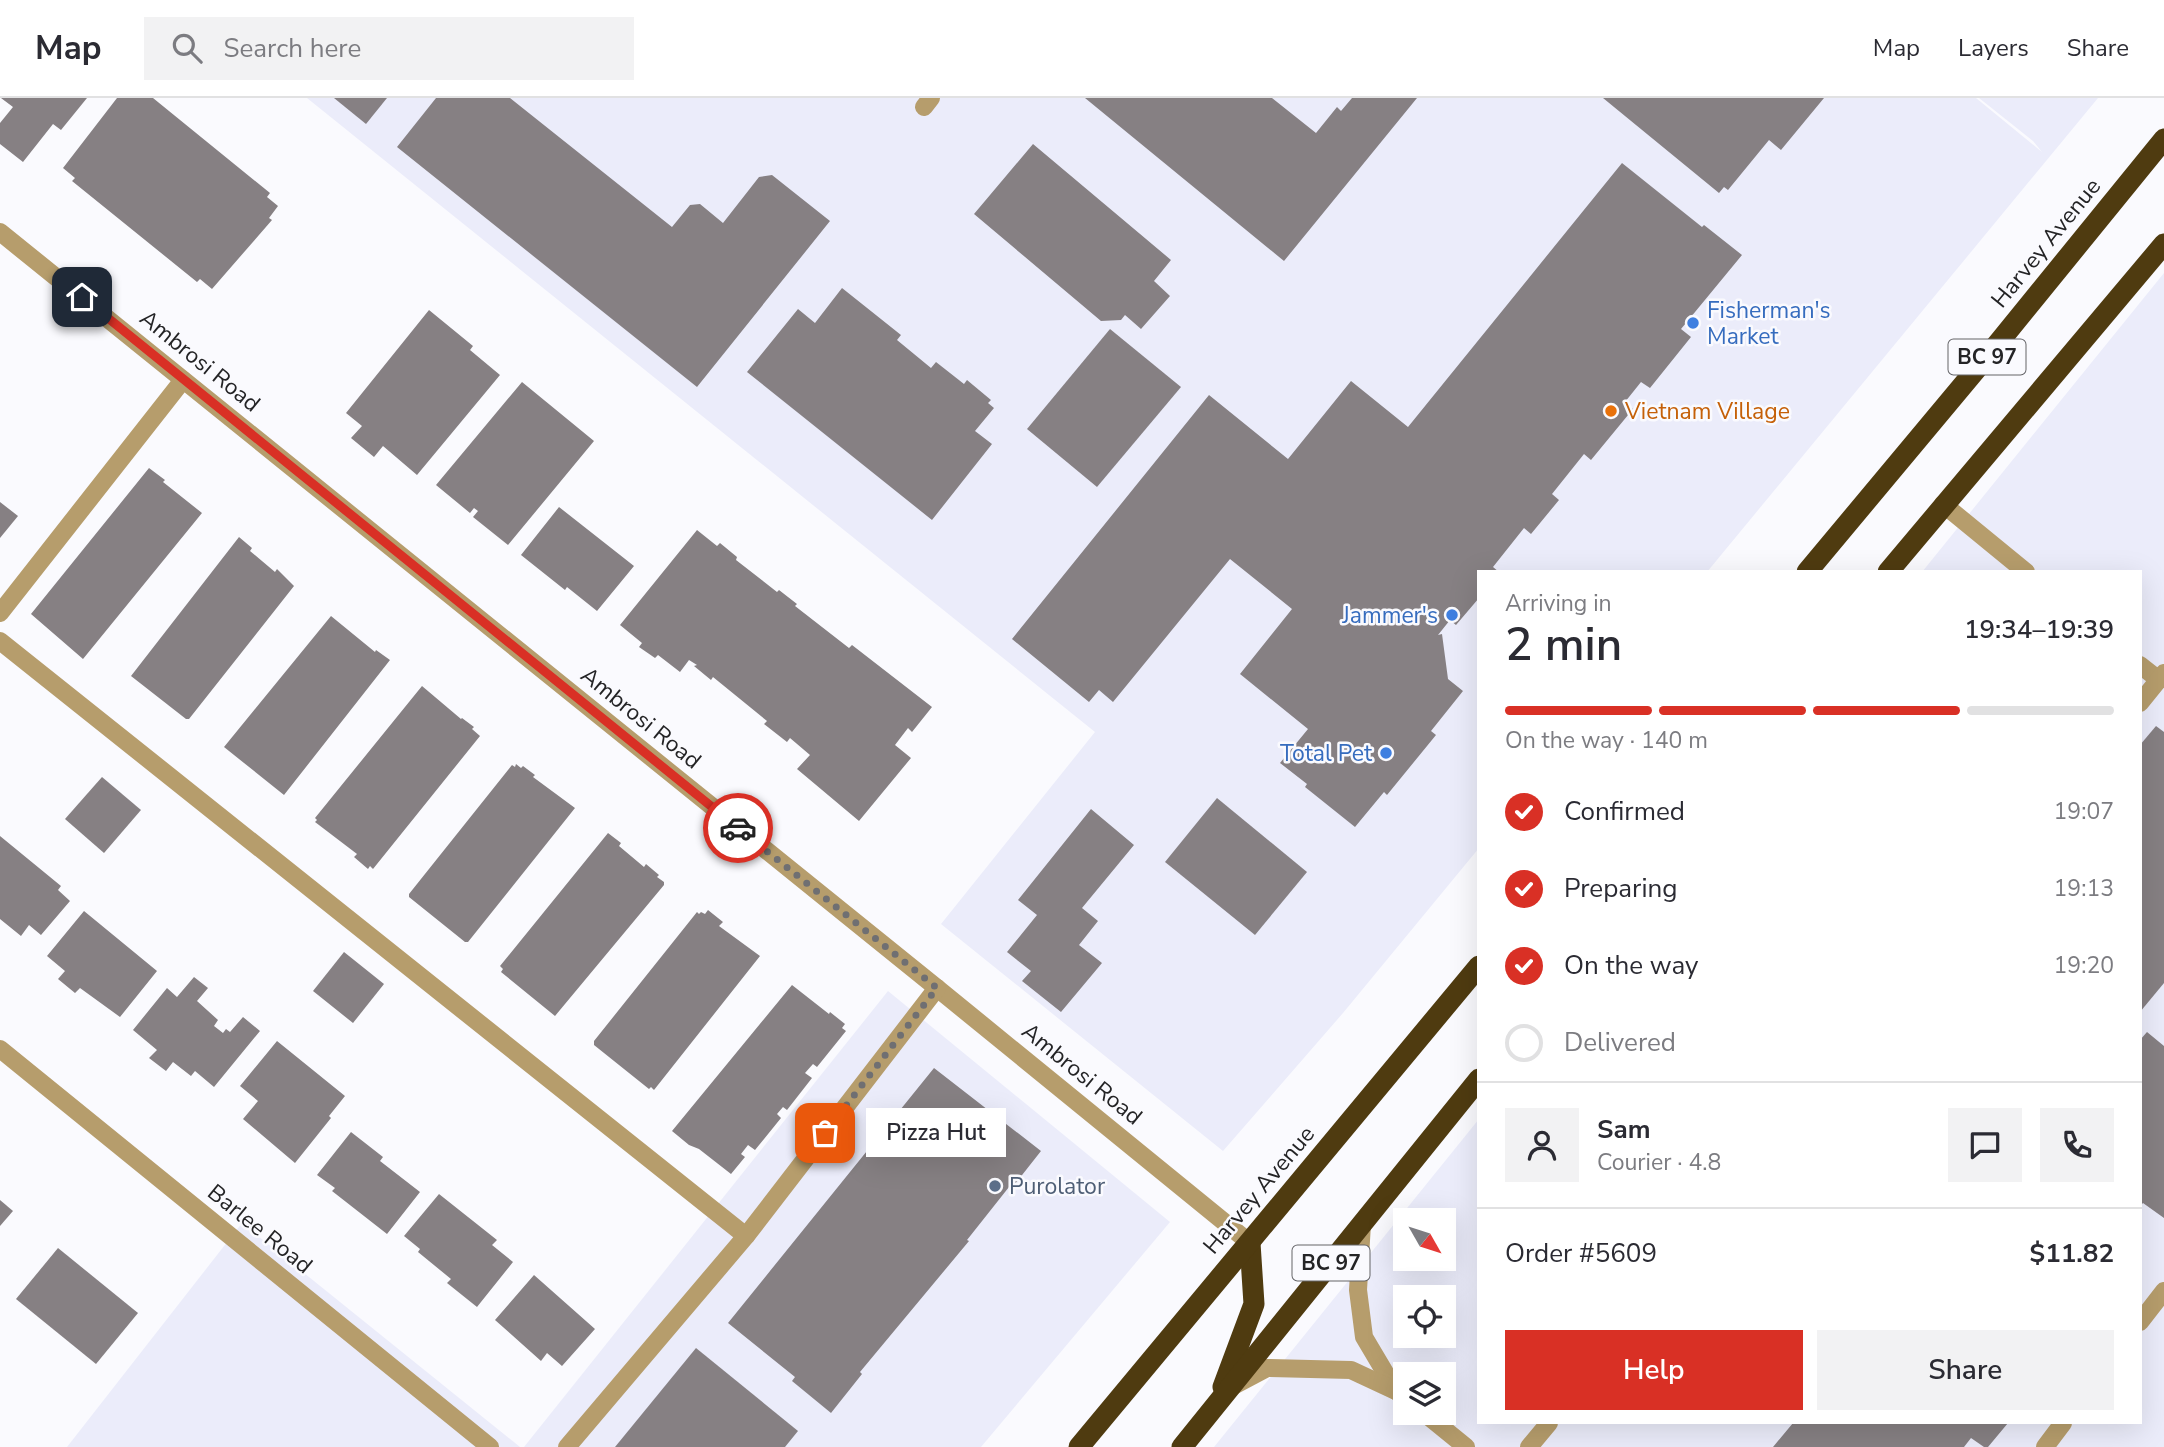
<!DOCTYPE html>
<html lang="en">
<head>
<meta charset="utf-8">
<style>
	:root { --surface:#fff; --page:#f2f2f3; --text:#2b2b33; --muted:#7c7c81; --line:#e1e1e2; --accent:#d93025 }
	body { margin:0; font-family:"Nunito Sans",sans-serif; background:var(--page); color:var(--text); height:100vh; display:flex; flex-direction:column; font-size:26px; white-space:nowrap }
	* { box-sizing:border-box; margin:0 }
	p { font-size:23px; color:var(--muted) }
	.icon { flex:none; width:38px; height:38px; fill:none; stroke:currentColor; stroke-width:2; stroke-linecap:round; stroke-linejoin:round }
	.map { position:relative; flex:1; overflow:hidden }
	.sheet { position:absolute; left:1477px; top:472px; width:665px; height:854px; display:flex; flex-direction:column; background:var(--surface); border-radius:0px; box-shadow:0 7px 28px #0002 }
	.sheet>* { flex:none }
	.needle { width:46px; rotate:129deg }
	.controls { position:absolute; left:1393px; top:1110px; display:grid; gap:14px }
	.controls a { display:grid; place-items:center; width:63px; height:63px; border-radius:0px; background:var(--surface); box-shadow:0 7px 28px #0002; font-size:35px }
	.pin { position:absolute; display:grid; place-items:center; width:60px; height:60px; color:#fff; margin:-30px; border-radius:14px; box-shadow:0 4px 10px #0006 }
	.courier { position:absolute; display:grid; place-items:center; width:70px; height:70px; margin:-35px; border:5px solid #d93025; border-radius:50%; background:#fff; color:#222; box-shadow:0 2px 9px #0007 }
	.bubble { position:absolute; height:49px; border-radius:0px; background:var(--surface); box-shadow:0 7px 28px #0002; font-size:23px; font-weight:600; line-height:49px; text-align:center }
	.summary em { font-style:normal; font-weight:600 }
	.summary div { display:flex; flex-direction:column-reverse }
	.summary { display:flex; align-items:center; justify-content:space-between; height:119px; padding:0 28px }
	h1 { font-size:46px; font-weight:600; line-height:52px }
	.bar { display:grid; grid-template-columns:repeat(4,1fr); gap:10px 7px; align-content:center; height:84px; padding:0 28px }
	.bar i { height:9px; border-radius:5px; background:var(--line) }
	.bar .current { background:var(--accent) }
	.bar p { grid-column:span 4 }
	.line { display:flex; align-items:center; gap:18px; padding:0 28px; border-top:2px solid var(--line) }
	.line div { flex:1 }
	.round { display:grid; place-items:center; flex:none; width:74px; height:74px; border-radius:0px; background:var(--page) }
	ol { padding:0 28px; list-style:none }
	li { display:flex; align-items:center; gap:21px; height:77px }
	li p { margin-inline-start:auto }
	li .icon { padding:7px; border-radius:50%; background:var(--accent); color:#fff; stroke-width:4 }
	li:last-child { color:var(--muted) }
	li i { width:38px; height:38px; border:4px solid var(--line); border-radius:50% }
	.primary-button { display:flex; gap:14px; margin-top:auto; padding:14px 28px }
	.primary-button a { flex:1; height:80px; border-radius:0px; background:var(--accent); color:#fff; font-size:28px; font-weight:600; line-height:80px; text-align:center }
	.primary-button a+a { background:var(--page); color:var(--text) }
	header { display:flex; align-items:center; gap:42px; box-sizing:border-box; height:98px; padding:0 35px; background:var(--surface); border-bottom:2px solid var(--line) }
	header strong { font-size:33px }
	nav { display:flex; gap:38px; margin-inline-start:auto; font-size:24px }
	.search { width:490px; height:63px; background:var(--page); display:flex; align-items:center; gap:18px; box-sizing:border-box; padding:0 24px; border-radius:0px; color:var(--muted); font-size:26px }
	.map>svg:first-child { display:block }
	.built { fill:#ebecfa; fill-rule:evenodd }
	.building { fill:#868083 }
	.lines { fill:none; stroke-linecap:round; stroke-linejoin:round }
	.minor { stroke:#b69d6c; stroke-width:18 }
	.highway { stroke:#4f3b10; stroke-width:21 }
	.done { stroke:#6f6f72; stroke-width:7; stroke-dasharray:0 12.6 }
	.route { stroke:#d93025; stroke-width:9 }
	.shop-dot { fill:#3f7fe0; stroke:#fafafe; stroke-width:2.5 }
	.food-dot { fill:#e8710a; stroke:#fafafe; stroke-width:2.5 }
	.service-dot { fill:#5c6f8a; stroke:#fafafe; stroke-width:2.5 }
	.labels { text-anchor:middle; dominant-baseline:central; stroke-width:5; stroke-linejoin:round; paint-order:stroke }
	.shield { fill:#fafafe; stroke:#646467; stroke-width:2 }
	.shield-label { font-size:21px; font-weight:bold; fill:#242426 }
	.street-label { font-size:23px; fill:#242426; stroke:#fafafe }
	.shop-label { font-size:23px; fill:#366cbe; stroke:#fafafe; text-anchor:end }
	.food-label { font-size:23px; fill:#c56008; stroke:#fafafe; text-anchor:start }
	.service-label { font-size:23px; fill:#4e5e75; stroke:#fafafe; text-anchor:start }
</style>
</head>
<body>
<header>
<strong>Map</strong>
<div class="search"><svg class="icon" aria-label="search" viewBox="0 0 24 24"><circle cx="10" cy="10" r="6"/><path d="M15 15l6 6"/></svg>Search here</div>
<nav><a>Map</a><a>Layers</a><a>Share</a></nav>
</header>
<div class="map">
<svg width="2164" height="1349" viewBox="0 0 2164 1349">
	<rect width="100%" height="100%" fill="#fafafe"/>
	<!-- built -->
	<g class="built">
		<polygon points="307,0 1976,0 2042,54 2033,43 1979,0 2098,0 1707,474 1479,474 1479,750 1343,915 1223,1053 941,826 1095,634"/>
		<path d="M2164,175V1349H1214L1479,1021V1325H2140V474H1922ZM1405,1122H1444V1160H1405ZM1405,1199H1444V1237H1405ZM1405,1276H1444V1314H1405Z"/>
		<polygon points="888,893 1170,1124 981,1349 524,1349"/>
		<polygon points="242,1125 520,1349 67,1349"/>
	</g>
	<!-- building -->
	<g class="building">
		<polygon points="1,0 87,0 61,32 53,26 23,64 0,46 0,25 13,9"/>
		<polygon points="117,0 153,0 270,95 267,99 278,108 269,120 272,122 212,191 200,181 197,184 72,83 75,80 63,70"/>
		<polygon points="334,0 387,0 366,26"/>
		<polygon points="436,0 510,0 672,129 690,107 700,106 723,125 759,79 772,77 830,123 697,289 397,49"/>
		<polygon points="1085,0 1272,0 1316,35 1337,9 1341,13 1352,0 1417,0 1284,163"/>
		<polygon points="1603,0 1824,0 1781,52 1769,42 1728,92 1724,89 1719,95"/>
		<polygon points="1033,46 1171,162 1154,183 1170,198 1141,231 1125,217 1121,222 1101,223 974,116"/>
		<polygon points="1622,65 1702,129 1704,127 1742,157 1681,231 1691,239 1650,290 1641,284 1625,304 1633,311 1591,362 1584,356 1552,396 1559,402 1531,436 1524,430 1493,469 1499,474 1479,474 1479,500 1456,527 1450,522 1438,537 1442,536 1448,581 1463,593 1431,633 1436,637 1387,697 1384,694 1355,729 1305,689 1307,686 1280,665 1308,631 1240,576 1292,511 1230,461 1113,604 1099,592 1089,604 1012,541 1209,297 1288,361 1351,283 1408,329"/>
		<polygon points="842,190 901,237 897,242 931,270 936,264 964,286 967,282 991,302 988,305 994,310 975,333 992,346 932,422 747,274 798,211 815,225"/>
		<polygon points="429,212 473,248 470,252 500,277 417,377 383,348 374,359 351,340 362,328 346,315"/>
		<polygon points="1110,231 1181,289 1097,389 1027,331"/>
		<polygon points="522,284 594,343 508,447 473,419 478,413 474,410 470,415 436,387"/>
		<polygon points="149,370 165,382 163,384 202,415 83,561 31,516"/>
		<polygon points="0,404 18,418 0,440"/>
		<polygon points="559,409 634,468 597,513 567,489 565,492 521,457"/>
		<polygon points="697,432 717,448 720,445 737,459 736,462 777,494 779,492 797,506 795,508 849,550 852,547 932,609 912,634 908,630 895,647 911,660 859,723 797,671 810,657 790,640 787,644 764,626 767,623 713,579 711,582 694,568 697,567 689,562 680,574 658,557 655,560 639,549 642,545 620,527"/>
		<polygon points="239,439 252,450 250,453 275,474 277,471 294,488 189,621 186,621 131,578"/>
		<polygon points="331,518 375,554 376,552 390,562 284,697 224,649"/>
		<polygon points="422,588 461,621 462,620 474,629 472,631 480,638 373,771 370,768 368,771 354,759 357,756 315,724 317,722 315,720"/>
		<polygon points="2156,628 2164,634 2164,885 2140,914 2140,647"/>
		<polygon points="516,666 521,670 523,668 535,677 533,679 575,710 468,844 465,844 409,799 409,796 512,667 515,669"/>
		<polygon points="102,679 141,712 104,755 65,721"/>
		<polygon points="1217,700 1307,774 1255,837 1165,764"/>
		<polygon points="1091,711 1134,747 1082,810 1098,823 1079,847 1102,865 1061,914 1022,883 1031,873 1007,854 1037,817 1018,802"/>
		<polygon points="608,735 621,745 619,748 644,769 646,766 659,777 657,779 664,784 664,787 555,918 501,874 503,871 500,868"/>
		<polygon points="0,738 61,788 58,792 70,803 41,837 29,827 21,838 0,821"/>
		<polygon points="708,812 723,824 719,828 760,858 654,992 651,989 649,991 594,947 594,943 697,814 699,816 701,814 705,816"/>
		<polygon points="84,813 157,873 120,919 80,890 75,895 58,881 65,873 47,858"/>
		<polygon points="344,854 384,886 353,925 313,893"/>
		<polygon points="194,879 208,890 197,903 218,922 214,928 223,935 226,931 230,934 243,919 260,933 214,989 195,973 191,978 173,964 166,973 149,960 157,952 133,932 167,890 177,899"/>
		<polygon points="792,887 829,916 830,914 845,926 842,930 846,933 817,969 813,966 805,975 812,980 787,1012 783,1009 777,1016 781,1020 755,1052 748,1047 741,1056 745,1059 731,1076 699,1051 689,1047 672,1033"/>
		<polygon points="2147,934 2164,948 2164,1120 2143,1105 2140,1108 2140,942"/>
		<polygon points="277,943 345,998 329,1018 331,1020 295,1065 243,1021 258,1003 240,988"/>
		<polygon points="934,970 1041,1053 1011,1091 1009,1089 967,1142 969,1143 860,1274 862,1276 831,1315 792,1283 795,1279 728,1225"/>
		<polygon points="351,1034 383,1059 380,1063 420,1094 387,1136 332,1093 335,1090 317,1077"/>
		<polygon points="439,1096 497,1142 492,1147 513,1164 477,1209 447,1185 451,1181 418,1154 420,1151 404,1138"/>
		<polygon points="0,1102 13,1113 0,1128"/>
		<polygon points="58,1150 138,1215 96,1266 16,1201"/>
		<polygon points="534,1177 595,1231 562,1268 547,1255 541,1263 495,1222"/>
		<polygon points="696,1250 798,1333 785,1349 615,1349"/>
		<polygon points="1793,1325 2008,1325 1988,1349 1984,1349 1971,1340 1964,1349 1773,1349"/>
	</g>
	<g class="lines">
		<!-- minor -->
		<g class="minor">
			<polyline points="924,9 931,0"/>
			<polyline points="0,134 937,890 1250,1145"/>
			<polyline points="1943,406 2026,474"/>
			<polyline points="0,515 183,282"/>
			<polyline points="0,543 746,1138"/>
			<polyline points="2140,567 2159,582"/>
			<polyline points="2140,605 2164,575"/>
			<polyline points="0,951 490,1349"/>
			<polyline points="1362,1126 1358,1192 1364,1239 1396,1293"/>
			<polyline points="2140,1224 2164,1193"/>
			<polyline points="1235,1287 1267,1270 1351,1272 1396,1293 1405,1300"/>
			<polyline points="1423,1314 1466,1349"/>
			<polyline points="567,1349 746,1138 937,890"/>
			<polyline points="1529,1349 1549,1325"/>
			<polyline points="2045,1349 2063,1325"/>
		</g>
		<!-- highway -->
		<g class="highway">
			<polyline points="1807,474 1999,244 2164,41"/>
			<polyline points="1888,474 2164,146"/>
			<polyline points="1223,1289 1254,1206 1250,1145"/>
			<polyline points="1079,1349 1479,868"/>
			<polyline points="1182,1349 1479,981"/>
		</g>
	</g>
	<g class="lines">
		<!-- done -->
		<polyline class="done" points="738,730 937,890 825,1035"/>
		<!-- route -->
		<polyline class="route" points="82,199 738,730"/>
	</g>
	<!-- markers -->
	<g class="shop-dot">
		<circle cx="1693" cy="225" r="7"/>
		<circle cx="1452" cy="517" r="7"/>
		<circle cx="1386" cy="655" r="7"/>
	</g>
	<circle class="food-dot" cx="1611" cy="313" r="7"/>
	<circle class="service-dot" cx="995" cy="1088" r="7"/>
	<g class="labels">
		<!-- shield labels -->
		<g class="shield">
			<rect x="1948.5" y="241.5" width="77" height="35" rx="5"/>
			<rect x="1292.5" y="1147.5" width="77" height="35" rx="5"/>
		</g>
		<g class="shield-label">
			<text x="1987" y="259">BC 97</text>
			<text x="1331" y="1165">BC 97</text>
		</g>
		<!-- street labels -->
		<g class="street-label">
			<text transform="translate(2046 145) rotate(-51)">Harvey Avenue</text>
			<text transform="translate(200 263) rotate(39)">Ambrosi Road</text>
			<text transform="translate(641 620) rotate(39)">Ambrosi Road</text>
			<text transform="translate(1082 976) rotate(39)">Ambrosi Road</text>
			<text transform="translate(1259 1092) rotate(-50)">Harvey Avenue</text>
			<text transform="translate(260 1131) rotate(39)">Barlee Road</text>
		</g>
		<!-- shop labels -->
		<g class="shop-label">
			<text x="1707" y="212" text-anchor="start">Fisherman's<tspan x="1707" dy="26">Market</tspan></text>
			<text x="1438" y="517">Jammer's</text>
			<text x="1372" y="655">Total Pet</text>
		</g>
		<!-- food labels -->
		<g class="food-label">
			<text x="1625" y="313">Vietnam Village</text>
		</g>
		<!-- service labels -->
		<g class="service-label">
			<text x="1009" y="1088">Purolator</text>
		</g>
	</g>
</svg>
<div class="controls">
<a><svg class="needle" viewBox="-14 -14 28 28"><path d="M0-13l5 13h-10z" fill="#e53935"/><path d="M0 13l5-13h-10z" fill="#7c7c81"/></svg></a>
<a><svg class="icon" aria-label="locate" viewBox="0 0 24 24"><circle cx="12" cy="12" r="6"/><path d="M12 2v4M12 18v4M2 12h4M18 12h4"/></svg></a>
<a><svg class="icon" aria-label="layers" viewBox="0 0 24 24"><path d="M12 4l9 5-9 5-9-5zM3 14l9 5 9-5"/></svg></a>
</div>
<div class="pin" style="left:825px;top:1035px;background:#ea580c"><svg class="icon" aria-label="bag" viewBox="0 0 24 24"><path d="M5 8h14l-1 12H6zM9 8a3 3 0 0 1 6 0"/></svg></div>
<div class="pin" style="left:82px;top:199px;background:#1f2937"><svg class="icon" aria-label="home" viewBox="0 0 24 24"><path d="M3 11l9-7 9 7M6 9v11h12V9"/></svg></div>
<div class="courier" style="left:738px;top:730px"><svg class="icon" aria-label="car" viewBox="0 0 24 24"><path d="M5 17H2v-5l4-1 3-4h7l3 4 3 1v5h-3M9 17h6M6 11h13"/><circle cx="7" cy="17" r="2"/><circle cx="17" cy="17" r="2"/></svg></div>
<div class="bubble" style="left:866px;top:1010px;width:140px">Pizza Hut</div>
<section class="sheet">
<div class="summary"><div><h1>2 min</h1><p>Arriving in</p></div><em>19:34–19:39</em></div>
<div class="bar"><i class="current"></i><i class="current"></i><i class="current"></i><i></i><p>On the way · 140 m</p></div>
<ol>
<li><svg class="icon" aria-label="check" viewBox="0 0 24 24"><path d="M5 12l5 5 9-10"/></svg>Confirmed<p>19:07</p></li>
<li><svg class="icon" aria-label="check" viewBox="0 0 24 24"><path d="M5 12l5 5 9-10"/></svg>Preparing<p>19:13</p></li>
<li><svg class="icon" aria-label="check" viewBox="0 0 24 24"><path d="M5 12l5 5 9-10"/></svg>On the way<p>19:20</p></li>
<li><i></i>Delivered</li>
</ol>
<div class="line" style="height:126px"><a class="round"><svg class="icon" aria-label="person" viewBox="0 0 24 24"><circle cx="12" cy="8" r="4"/><path d="M4 21q1-7 8-7t8 7"/></svg></a><div><b>Sam</b><p>Courier · 4.8</p></div><a class="round"><svg class="icon" aria-label="chat" viewBox="0 0 24 24"><path d="M4 5h16v11H9l-5 4z"/></svg></a><a class="round"><svg class="icon" aria-label="phone" viewBox="0 0 24 24"><path d="M5 4h4l2 5-3 2q2 4 5 5l2-3 5 2v4C11 20 4 13 5 4z"/></svg></a></div>
<div class="line" style="height:91px"><div>Order #5609</div><b>$11.82</b></div>
<div class="primary-button"><a>Help</a><a>Share</a></div>
</section>
</div>
</body>
</html>
